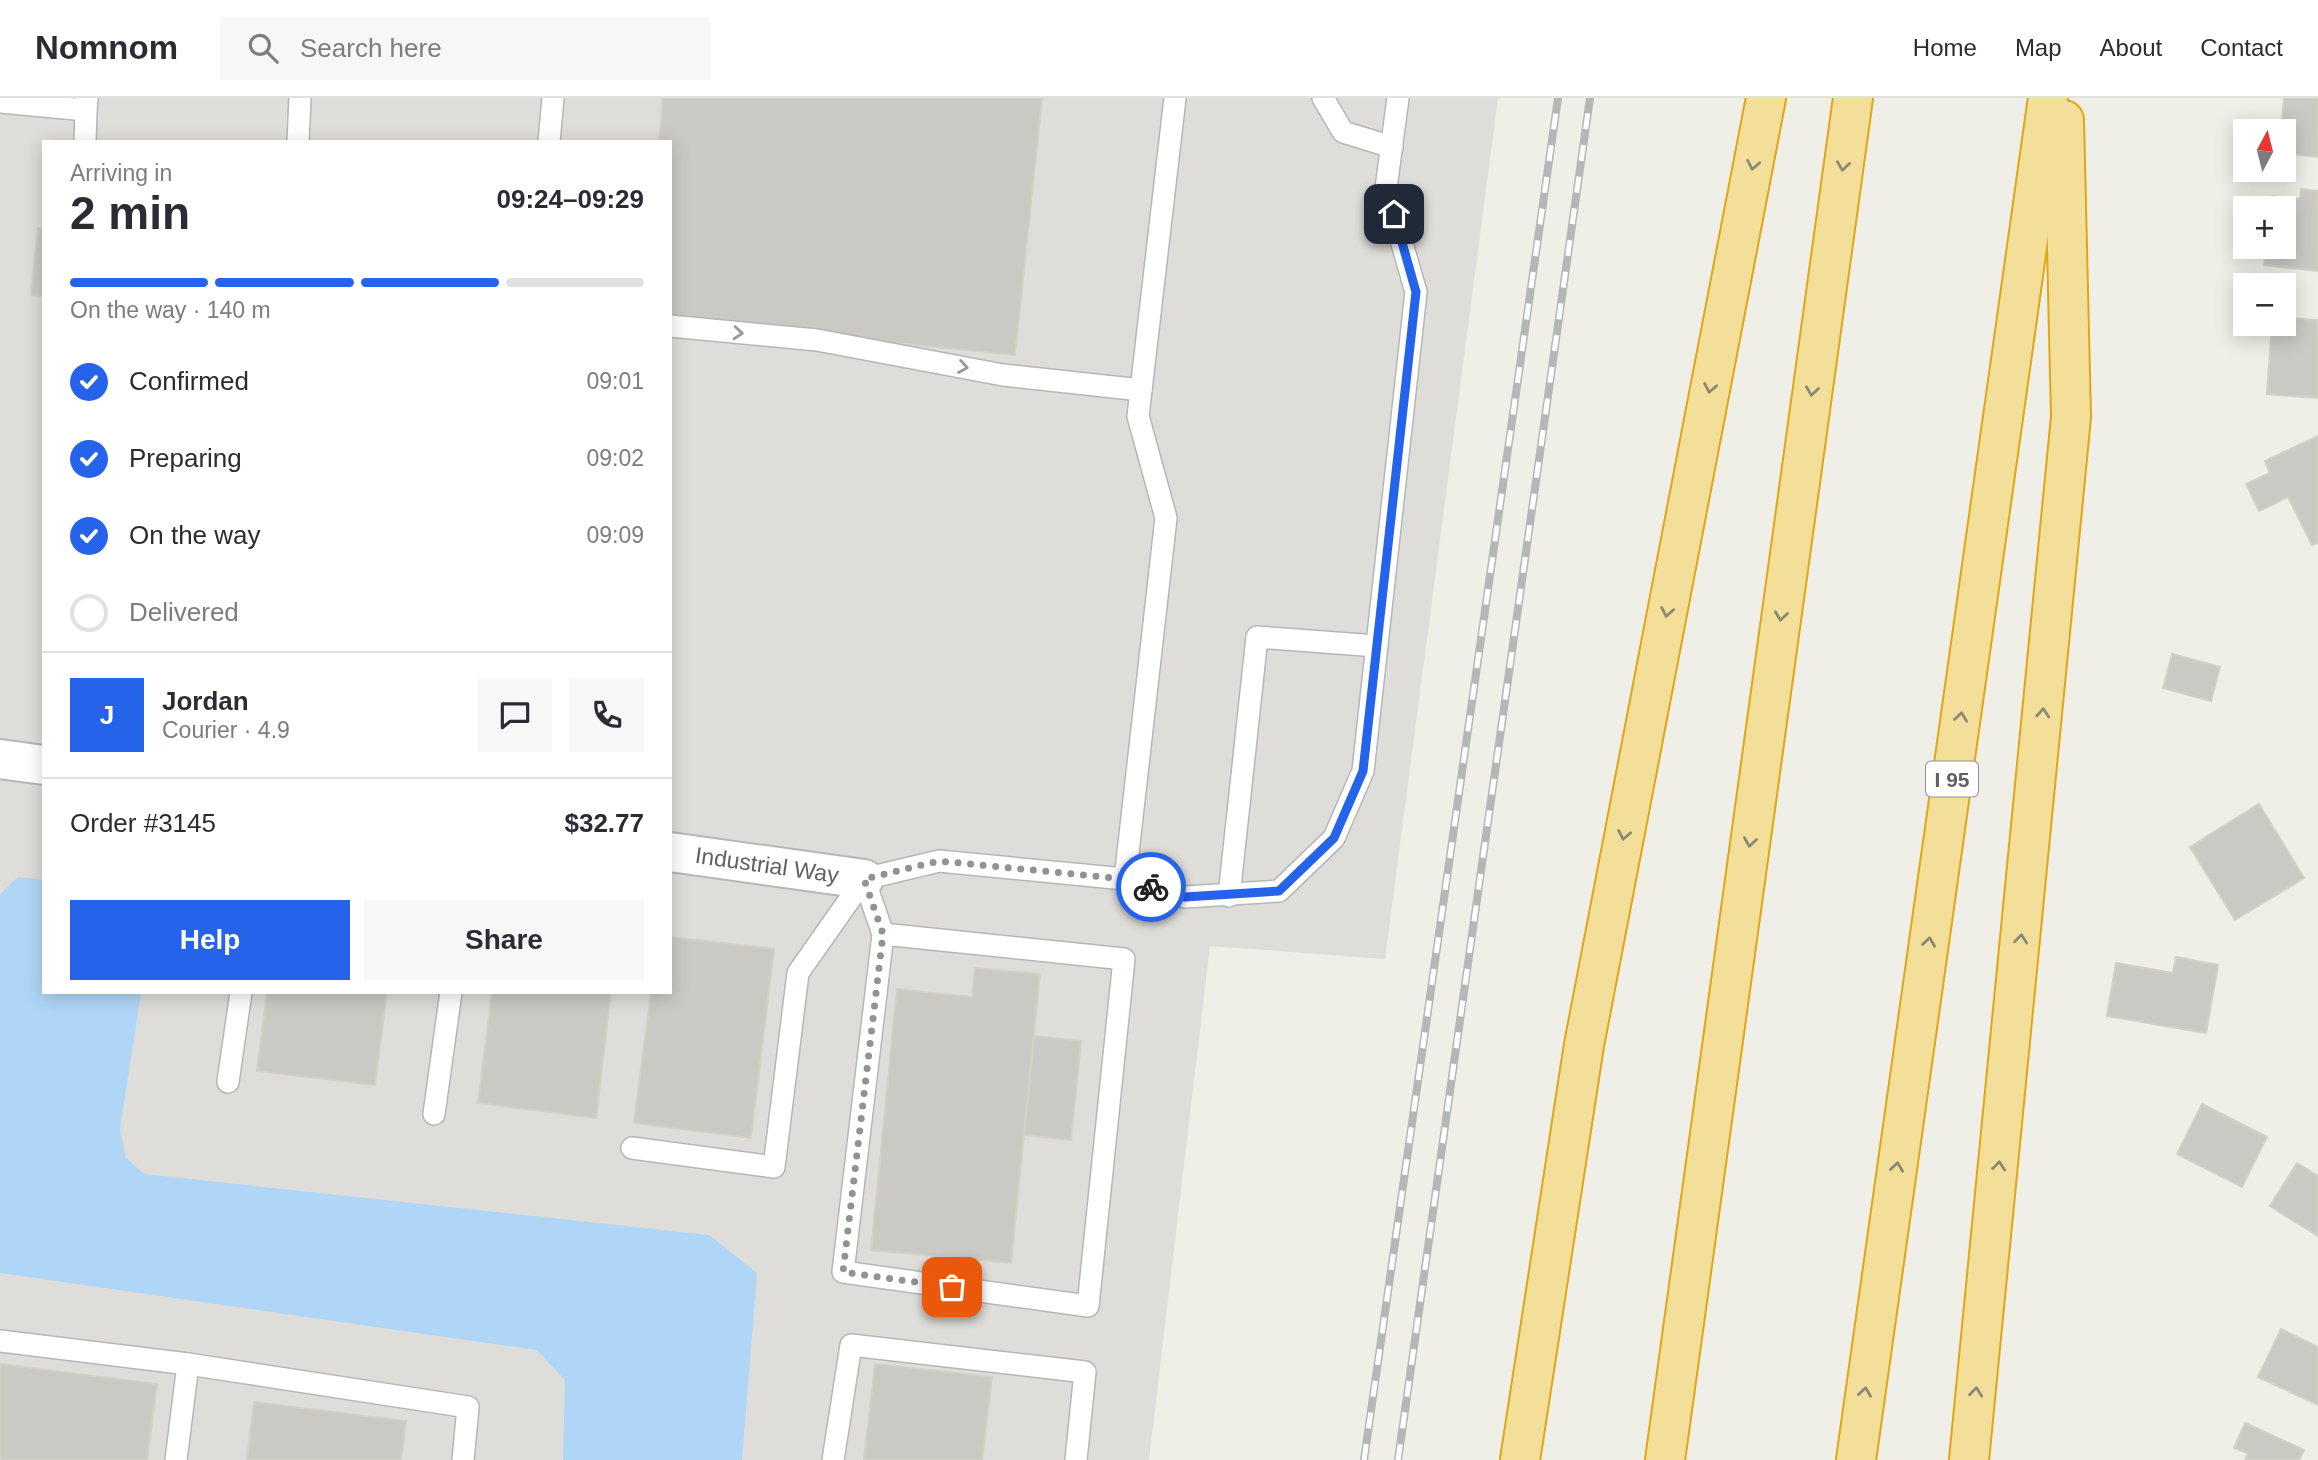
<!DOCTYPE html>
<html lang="en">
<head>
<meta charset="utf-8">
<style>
	:root { --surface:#fff; --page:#f7f7f7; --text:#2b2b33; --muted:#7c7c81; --line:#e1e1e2; --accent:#2563eb }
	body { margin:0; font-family:Helvetica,sans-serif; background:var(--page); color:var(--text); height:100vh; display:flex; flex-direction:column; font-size:26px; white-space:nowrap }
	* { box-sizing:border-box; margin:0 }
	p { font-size:23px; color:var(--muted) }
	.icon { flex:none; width:38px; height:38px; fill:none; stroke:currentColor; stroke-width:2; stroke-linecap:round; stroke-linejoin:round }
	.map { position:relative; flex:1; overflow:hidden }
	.panel { position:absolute; left:42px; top:42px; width:630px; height:854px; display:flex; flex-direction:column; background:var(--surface); border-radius:0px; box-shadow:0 4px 18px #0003 }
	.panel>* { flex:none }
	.needle { width:46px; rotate:7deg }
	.controls { position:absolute; left:2233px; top:21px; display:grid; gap:14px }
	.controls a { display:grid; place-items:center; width:63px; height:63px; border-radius:0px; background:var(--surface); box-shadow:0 4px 18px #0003; font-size:35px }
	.pin { position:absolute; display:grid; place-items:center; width:60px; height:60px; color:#fff; margin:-30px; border-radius:14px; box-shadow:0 4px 10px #0006 }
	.courier { position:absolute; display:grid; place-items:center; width:70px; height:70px; margin:-35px; border:5px solid #2563eb; border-radius:50%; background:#fff; color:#222; box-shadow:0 2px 9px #0007 }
	.headline em { font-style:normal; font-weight:600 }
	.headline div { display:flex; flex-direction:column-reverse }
	.headline { display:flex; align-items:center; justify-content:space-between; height:119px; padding:0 28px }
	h1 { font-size:46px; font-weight:600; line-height:52px }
	.bar { display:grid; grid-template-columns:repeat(4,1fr); gap:10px 7px; align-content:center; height:84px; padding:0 28px }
	.bar i { height:9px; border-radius:5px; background:var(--line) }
	.bar .selected { background:var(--accent) }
	.bar p { grid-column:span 4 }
	.line { display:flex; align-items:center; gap:18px; padding:0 28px; border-top:2px solid var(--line) }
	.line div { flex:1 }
	.round { display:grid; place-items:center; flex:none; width:74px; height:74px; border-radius:0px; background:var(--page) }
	ol { padding:0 28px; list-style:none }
	li { display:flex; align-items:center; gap:21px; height:77px }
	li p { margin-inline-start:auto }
	li .icon { padding:7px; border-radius:50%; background:var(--accent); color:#fff; stroke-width:4 }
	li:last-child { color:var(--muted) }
	li i { width:38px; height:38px; border:4px solid var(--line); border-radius:50% }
	.primary-button { display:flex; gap:14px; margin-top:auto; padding:14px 28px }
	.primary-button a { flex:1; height:80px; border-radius:0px; background:var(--accent); color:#fff; font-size:28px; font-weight:600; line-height:80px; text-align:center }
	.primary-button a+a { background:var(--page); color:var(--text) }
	header { display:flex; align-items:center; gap:42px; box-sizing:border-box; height:98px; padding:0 35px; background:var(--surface); border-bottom:2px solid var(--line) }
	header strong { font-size:33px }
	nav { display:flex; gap:38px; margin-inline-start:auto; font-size:24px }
	.search { width:490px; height:63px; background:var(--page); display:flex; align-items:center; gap:18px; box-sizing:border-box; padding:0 24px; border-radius:0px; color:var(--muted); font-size:26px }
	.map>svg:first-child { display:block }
	.industrial { fill:#deddd9; fill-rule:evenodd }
	.water { fill:#afd6f7 }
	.building { fill:#cbc9c4; stroke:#d3d0c6; stroke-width:2 }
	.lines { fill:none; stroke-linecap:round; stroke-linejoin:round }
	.lane-casing { stroke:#b4b7ba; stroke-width:24 }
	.street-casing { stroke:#b4b7ba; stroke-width:42 }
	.highway-casing { stroke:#e1a615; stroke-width:42 }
	.lane { stroke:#fff; stroke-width:21 }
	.street { stroke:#fff; stroke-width:38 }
	.highway { stroke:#f4df9a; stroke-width:38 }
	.rail-casing { stroke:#b5b6b6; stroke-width:8 }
	.rail { stroke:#fff; stroke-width:5; stroke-dasharray:16; stroke-linecap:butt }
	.oneway { stroke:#8b8876 }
	.oneway2 { stroke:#96999c }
	.done { stroke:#919393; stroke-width:7; stroke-dasharray:0 12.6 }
	.route { stroke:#2563eb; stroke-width:9 }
	.labels { text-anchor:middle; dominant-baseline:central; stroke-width:7; stroke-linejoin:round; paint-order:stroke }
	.shield { fill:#fff; stroke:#8e9194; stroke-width:2 }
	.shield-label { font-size:21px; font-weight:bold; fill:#5e6266 }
	.street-label { font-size:23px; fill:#5e6266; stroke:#fff }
</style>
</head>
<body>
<header>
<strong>Nomnom</strong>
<div class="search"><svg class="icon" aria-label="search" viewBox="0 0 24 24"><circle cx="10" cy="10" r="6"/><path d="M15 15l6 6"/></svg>Search here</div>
<nav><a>Home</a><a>Map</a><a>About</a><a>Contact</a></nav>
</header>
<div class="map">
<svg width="2318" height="1362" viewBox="0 0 2318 1362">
	<rect width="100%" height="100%" fill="#efeee7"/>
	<!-- industrial -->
	<path class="industrial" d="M0,0H1498L1385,861L1210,848L1149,1362H0ZM44,44H670V894H44Z"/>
	<!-- water -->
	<polygon class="water" points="18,779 44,782 44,894 141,894 120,1031 126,1060 144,1076 709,1137 757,1175 742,1362 563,1362 565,1282 537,1252 0,1175 0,796"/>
	<!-- building -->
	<g class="building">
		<polygon points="663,0 1042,0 1015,257 670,222 670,44 659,44"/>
		<polygon points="2284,0 2318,0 2318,59 2284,55 2284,33 2281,33"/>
		<polygon points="2301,91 2318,93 2318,173 2264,167 2266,149 2284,149 2284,110 2270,110 2272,98 2300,101"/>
		<polygon points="38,130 44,130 44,198 31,197"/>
		<polygon points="2284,220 2318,222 2318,300 2267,296 2272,226 2284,226"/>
		<polygon points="2318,338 2318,445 2312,447 2288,399 2259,413 2246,386 2270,375 2265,363"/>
		<polygon points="2172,556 2220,569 2211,603 2163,590"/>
		<polygon points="2259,706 2304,780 2235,822 2190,749"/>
		<polygon points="670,839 774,851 751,1040 634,1025 651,894 670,894"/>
		<polygon points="2176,859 2218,867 2206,935 2107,918 2116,865 2173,875"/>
		<polygon points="975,870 1040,876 1011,1165 871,1152 897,891 972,899"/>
		<polygon points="267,894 387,894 375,987 257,973"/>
		<polygon points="492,894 611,894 596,1020 478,1005"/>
		<polygon points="1034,938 1081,943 1071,1042 1024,1037"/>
		<polygon points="2202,1006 2267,1039 2242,1089 2177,1056"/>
		<polygon points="2297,1065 2318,1078 2318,1138 2270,1108"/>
		<polygon points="2281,1231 2318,1249 2318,1307 2258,1279"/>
		<polygon points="0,1266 157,1286 147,1362 0,1362"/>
		<polygon points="875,1266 992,1279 982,1362 864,1362"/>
		<polygon points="254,1304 406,1323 401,1362 247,1362"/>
		<polygon points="2245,1325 2304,1352 2299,1362 2245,1362 2248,1355 2234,1350"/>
	</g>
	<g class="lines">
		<!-- lane casing -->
		<g class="lane-casing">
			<g id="lane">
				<polyline points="1323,0 1343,34 1392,49"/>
				<polyline points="0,4 86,12 87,0"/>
				<polyline points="85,44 86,12"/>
				<polyline points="298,44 300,0"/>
				<polyline points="549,44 553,0"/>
				<polyline points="670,228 817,242 1003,277 1141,292"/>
				<polyline points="864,781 883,836 843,1174 1088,1208 1124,861 883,836"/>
				<polyline points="1125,781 1185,799 1279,793 1334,740 1363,673 1416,194 1386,90 1398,0"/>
				<polyline points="1229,798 1257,539 1377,548"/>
				<polyline points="228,984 241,894"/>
				<polyline points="434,1016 451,894"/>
				<polyline points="632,1050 774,1069 798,875 864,781 939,763 1125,781 1166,420 1138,318 1175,0"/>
				<polyline points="0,1243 188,1266 176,1362"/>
				<polyline points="188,1266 468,1309 463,1362"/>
				<polyline points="833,1362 851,1247 1085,1274 1076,1362"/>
			</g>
		</g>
		<!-- street casing -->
		<g class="street-casing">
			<g id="street">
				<polyline points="0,661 44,667"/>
				<polyline points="670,754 864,781"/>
			</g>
		</g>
		<!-- highway casing -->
		<g class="highway-casing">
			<g id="highway">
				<polyline points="1520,1362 1584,947 1766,0"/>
				<polyline points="1665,1362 1853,0"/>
				<polyline points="1856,1362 2048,0"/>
				<polyline points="1969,1362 2071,319 2064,22"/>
			</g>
		</g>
		<!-- lane -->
		<use href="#lane" class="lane"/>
		<!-- street -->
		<use href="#street" class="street"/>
		<!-- highway -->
		<use href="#highway" class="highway"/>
		<!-- rail casing -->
		<g class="rail-casing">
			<g id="rail">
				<polyline points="1364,1362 1558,0"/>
				<polyline points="1398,1362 1590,0"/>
			</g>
		</g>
		<!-- rail -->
		<use href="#rail" class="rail"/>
	</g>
	<!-- one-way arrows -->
	<defs><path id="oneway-chevron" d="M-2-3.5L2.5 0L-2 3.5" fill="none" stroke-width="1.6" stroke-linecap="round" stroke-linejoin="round" transform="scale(1.75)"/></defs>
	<g class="oneway">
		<use href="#oneway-chevron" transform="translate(1753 67) rotate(101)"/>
		<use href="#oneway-chevron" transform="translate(1843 68) rotate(98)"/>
		<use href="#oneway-chevron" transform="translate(1710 290) rotate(101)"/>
		<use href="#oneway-chevron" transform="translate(1812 293) rotate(98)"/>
		<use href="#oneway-chevron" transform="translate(1667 514) rotate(101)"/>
		<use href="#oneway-chevron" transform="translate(1781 518) rotate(98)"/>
		<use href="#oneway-chevron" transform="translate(2043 615) rotate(-85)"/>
		<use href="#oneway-chevron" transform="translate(1961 619) rotate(-82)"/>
		<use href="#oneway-chevron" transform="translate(1624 737) rotate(101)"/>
		<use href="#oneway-chevron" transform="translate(1750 744) rotate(98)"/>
		<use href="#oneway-chevron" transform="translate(2021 841) rotate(-84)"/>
		<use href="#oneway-chevron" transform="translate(1929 844) rotate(-82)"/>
		<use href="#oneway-chevron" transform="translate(1999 1068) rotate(-84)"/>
		<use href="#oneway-chevron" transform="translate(1897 1069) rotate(-82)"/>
		<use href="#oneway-chevron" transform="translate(1865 1294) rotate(-82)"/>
		<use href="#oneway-chevron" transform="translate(1976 1294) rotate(-84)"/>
	</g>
	<g class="oneway2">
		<use href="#oneway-chevron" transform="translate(738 235) rotate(5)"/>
		<use href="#oneway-chevron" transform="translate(963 269) rotate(10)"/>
	</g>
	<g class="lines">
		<!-- done -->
		<polyline class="done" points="952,1189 843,1174 883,836 864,781 939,763 1125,781 1151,789"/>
		<!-- route -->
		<polyline class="route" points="1151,789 1185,799 1279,793 1334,740 1363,673 1416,194 1394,116"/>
	</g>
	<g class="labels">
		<!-- shield labels -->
		<rect class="shield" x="1926" y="663.5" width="52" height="35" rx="5"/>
		<g class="shield-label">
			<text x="1952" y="681">I 95</text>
		</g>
		<!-- street labels -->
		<g class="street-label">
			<text transform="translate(767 767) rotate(8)">Industrial Way</text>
		</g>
	</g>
</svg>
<div class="controls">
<a><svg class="needle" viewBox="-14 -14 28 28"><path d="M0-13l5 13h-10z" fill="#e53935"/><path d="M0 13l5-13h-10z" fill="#7c7c81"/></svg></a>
<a>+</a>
<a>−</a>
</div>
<div class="pin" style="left:952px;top:1189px;background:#ea580c"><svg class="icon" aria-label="bag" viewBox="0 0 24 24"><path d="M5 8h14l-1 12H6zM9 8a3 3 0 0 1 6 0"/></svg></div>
<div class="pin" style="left:1394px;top:116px;background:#1f2937"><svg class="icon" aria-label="home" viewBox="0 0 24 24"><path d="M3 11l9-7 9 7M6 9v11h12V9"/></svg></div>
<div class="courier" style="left:1151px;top:789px"><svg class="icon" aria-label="bike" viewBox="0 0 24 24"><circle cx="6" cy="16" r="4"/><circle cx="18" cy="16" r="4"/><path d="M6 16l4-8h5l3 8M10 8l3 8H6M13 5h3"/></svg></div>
<section class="panel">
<div class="headline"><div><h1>2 min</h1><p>Arriving in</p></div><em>09:24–09:29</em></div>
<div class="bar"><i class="selected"></i><i class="selected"></i><i class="selected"></i><i></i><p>On the way · 140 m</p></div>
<ol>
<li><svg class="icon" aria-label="check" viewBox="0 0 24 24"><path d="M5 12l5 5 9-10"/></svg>Confirmed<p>09:01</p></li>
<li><svg class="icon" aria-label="check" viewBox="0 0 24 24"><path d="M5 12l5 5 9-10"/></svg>Preparing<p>09:02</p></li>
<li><svg class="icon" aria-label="check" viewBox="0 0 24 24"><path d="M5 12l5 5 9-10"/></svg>On the way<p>09:09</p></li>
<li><i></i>Delivered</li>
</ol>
<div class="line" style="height:126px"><b class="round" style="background:var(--accent);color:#fff">J</b><div><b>Jordan</b><p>Courier · 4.9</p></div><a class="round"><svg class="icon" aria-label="chat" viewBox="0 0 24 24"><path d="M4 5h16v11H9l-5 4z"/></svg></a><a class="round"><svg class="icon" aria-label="phone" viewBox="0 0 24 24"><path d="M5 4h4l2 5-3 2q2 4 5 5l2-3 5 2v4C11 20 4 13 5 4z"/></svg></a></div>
<div class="line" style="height:91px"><div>Order #3145</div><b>$32.77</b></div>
<div class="primary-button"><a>Help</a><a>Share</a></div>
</section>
</div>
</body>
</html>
